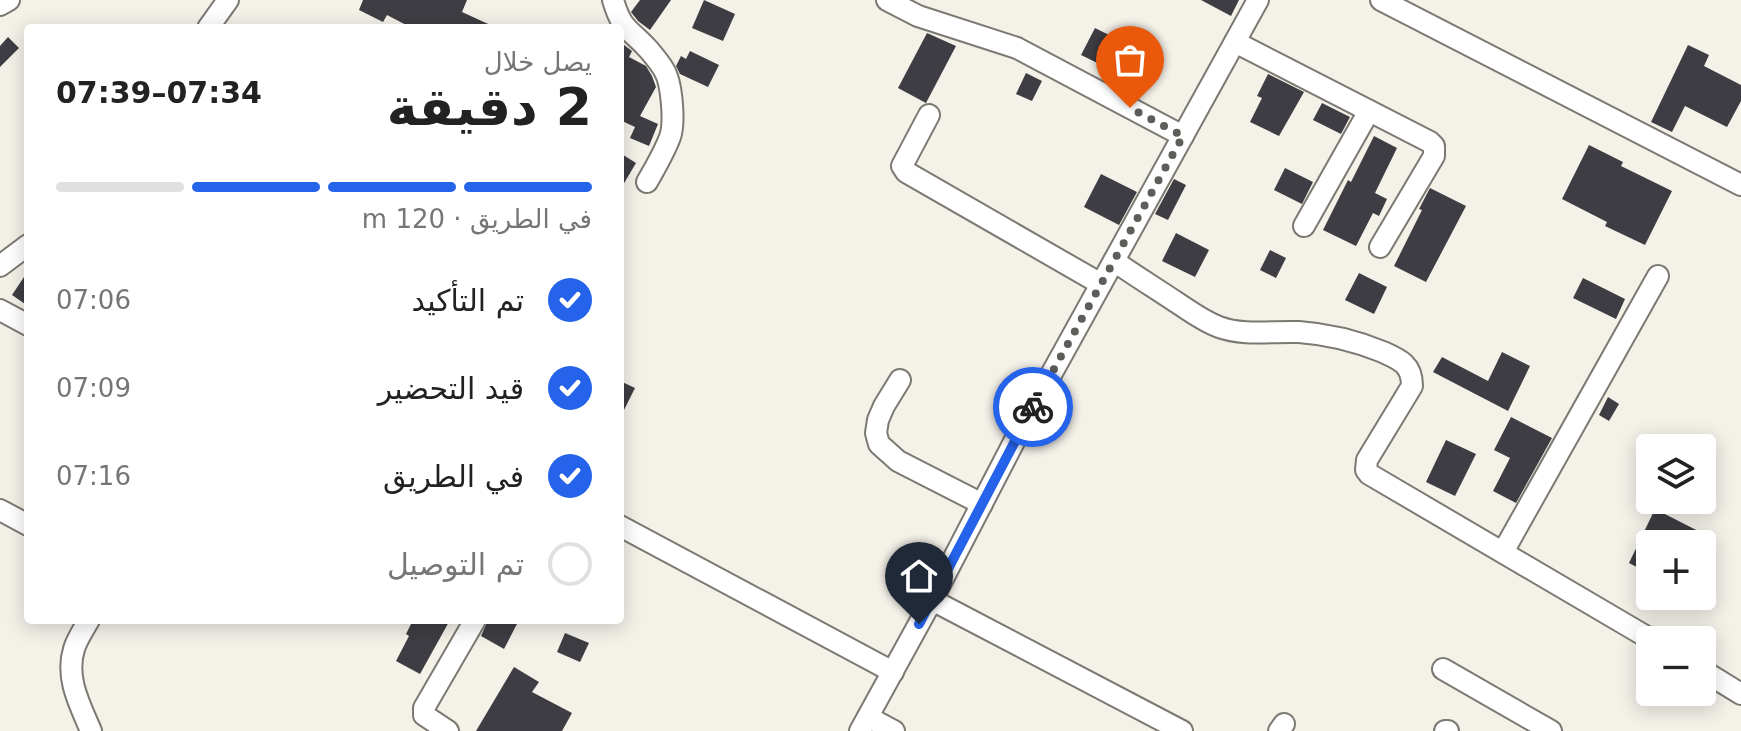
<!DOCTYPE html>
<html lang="ar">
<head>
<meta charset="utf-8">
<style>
	:root { --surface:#fff; --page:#f2f2f2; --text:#222; --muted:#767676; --line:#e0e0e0; --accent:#2563eb }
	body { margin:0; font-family:"DejaVu Sans",Cairo,sans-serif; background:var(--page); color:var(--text); direction:rtl; height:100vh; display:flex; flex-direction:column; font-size:30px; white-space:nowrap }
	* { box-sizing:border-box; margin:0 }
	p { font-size:26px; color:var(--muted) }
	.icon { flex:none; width:44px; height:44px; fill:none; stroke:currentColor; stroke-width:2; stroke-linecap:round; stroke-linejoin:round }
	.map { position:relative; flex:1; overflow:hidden; direction:ltr }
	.side { position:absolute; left:24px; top:24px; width:600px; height:600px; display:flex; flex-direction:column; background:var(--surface); border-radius:8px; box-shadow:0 4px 20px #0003; direction:rtl }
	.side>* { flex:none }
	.fabs { position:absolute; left:1636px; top:434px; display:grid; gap:16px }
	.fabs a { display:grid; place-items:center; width:80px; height:80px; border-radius:8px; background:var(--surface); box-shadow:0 4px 20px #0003; font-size:40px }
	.pin { position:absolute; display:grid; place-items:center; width:68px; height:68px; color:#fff; margin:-82px -34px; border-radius:50% 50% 50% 0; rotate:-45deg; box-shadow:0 0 8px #0007 }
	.pin .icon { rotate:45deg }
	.courier { position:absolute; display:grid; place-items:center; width:80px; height:80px; margin:-40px; border:6px solid #2563eb; border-radius:50%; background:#fff; color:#222; box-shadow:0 2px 10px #0007 }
	.head em { font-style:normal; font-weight:700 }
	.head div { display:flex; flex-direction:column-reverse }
	.head { display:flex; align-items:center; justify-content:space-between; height:136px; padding:0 32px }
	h1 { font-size:52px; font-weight:700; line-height:60px }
	.bar { display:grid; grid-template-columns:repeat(4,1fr); gap:12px 8px; align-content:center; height:96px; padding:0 32px }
	.bar i { height:10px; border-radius:6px; background:var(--line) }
	.bar .selected { background:var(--accent) }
	.bar p { grid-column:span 4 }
	ol { padding:0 32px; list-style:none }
	li { display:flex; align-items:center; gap:24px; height:88px }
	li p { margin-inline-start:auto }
	li .icon { padding:8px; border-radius:50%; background:var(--accent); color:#fff; stroke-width:4 }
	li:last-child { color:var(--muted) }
	li i { width:44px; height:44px; border:4px solid var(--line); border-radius:50% }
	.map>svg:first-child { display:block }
	.building { fill:#3d3d43 }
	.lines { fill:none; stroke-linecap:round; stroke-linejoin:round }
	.minor-casing { stroke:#7c7972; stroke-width:24 }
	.minor { stroke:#fff; stroke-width:20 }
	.done { stroke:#5f5d59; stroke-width:8; stroke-dasharray:0 14.4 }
	.route { stroke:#2563eb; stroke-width:10 }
</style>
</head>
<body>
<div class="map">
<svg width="1741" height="731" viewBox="0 0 1741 731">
	<rect width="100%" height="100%" fill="#f4f1e9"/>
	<!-- building -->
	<g class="building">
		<polygon points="363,0 467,0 462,12 497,28 412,28 387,15 383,22 359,10"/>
		<polygon points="640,0 671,0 650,30 638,21 631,12"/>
		<polygon points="704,0 735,14 723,41 692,28"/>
		<polygon points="1201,0 1239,0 1231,16"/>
		<polygon points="1095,28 1131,46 1118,73 1081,55"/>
		<polygon points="927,33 956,46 926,103 898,88"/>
		<polygon points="8,37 19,48 0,67 0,46"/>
		<polygon points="620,42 632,51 629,57 646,66 652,76 656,87 640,116 658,124 649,146 630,138 635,127 620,120"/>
		<polygon points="1688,45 1709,55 1704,66 1741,85 1741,101 1727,127 1685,106 1672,132 1651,122"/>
		<polygon points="690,51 719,65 708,87 680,74 676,66 681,56 686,59"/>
		<polygon points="1026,73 1042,81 1032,101 1016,94"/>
		<polygon points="1268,74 1304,92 1279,136 1250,122 1262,98 1257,96"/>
		<polygon points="1322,103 1350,117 1341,134 1313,120"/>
		<polygon points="1374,136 1397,148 1375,193 1387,199 1379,216 1373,213 1356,246 1323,230 1348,180 1351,182"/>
		<polygon points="1589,145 1623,162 1621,166 1672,191 1645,245 1605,226 1607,222 1562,199"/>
		<polygon points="620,153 636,163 620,190"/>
		<polygon points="1285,168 1313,182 1302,204 1274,190"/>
		<polygon points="1101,174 1137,192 1119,225 1084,207"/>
		<polygon points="1174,179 1186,185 1168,220 1155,214"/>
		<polygon points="1430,188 1466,206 1426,282 1394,266 1422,210 1419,209"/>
		<polygon points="1176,233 1209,250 1195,277 1162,261"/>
		<polygon points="1270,250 1286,258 1276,278 1260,270"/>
		<polygon points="28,271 28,306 12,295"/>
		<polygon points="1359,273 1387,287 1374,314 1345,300"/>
		<polygon points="1583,278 1625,299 1616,319 1573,298"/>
		<polygon points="1502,352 1530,366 1508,411 1433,372 1442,357 1488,381"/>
		<polygon points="620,381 635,388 620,418"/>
		<polygon points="1608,397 1619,404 1609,421 1599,415"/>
		<polygon points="1511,417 1552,438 1516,503 1493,491 1510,458 1494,450"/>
		<polygon points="1446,440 1476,454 1455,496 1426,482"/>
		<polygon points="1655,509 1708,536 1704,544 1650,544 1650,574 1629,563"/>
		<polygon points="413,620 450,620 420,674 396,661 409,636 406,634"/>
		<polygon points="488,620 519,620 504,649 481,636"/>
		<polygon points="565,633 589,643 580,662 557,652"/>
		<polygon points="514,667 539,682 532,692 572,713 562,731 476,731"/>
	</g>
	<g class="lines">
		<!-- minor casing -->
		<g class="minor-casing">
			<g id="minor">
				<path d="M613,0C622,31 629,28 649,50C654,56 660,63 664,70C672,83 675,123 670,137C664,153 655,168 647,182"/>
				<polyline points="887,0 918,16 1017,48 1183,136"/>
				<polyline points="1381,0 1741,185"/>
				<polyline points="0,5 9,0"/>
				<polyline points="208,28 228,0"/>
				<polyline points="1235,42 1430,142 1434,146 1434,156 1380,247"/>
				<polyline points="929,115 902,166 906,172 1101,284"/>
				<polyline points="1304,226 1369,111"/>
				<path d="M1114,261C1134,275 1155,288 1176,302C1190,311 1203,321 1219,327C1243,336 1273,331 1299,332C1328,334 1356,341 1383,352C1401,360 1412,365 1412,386L1367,460L1366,470L1369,474L1652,640"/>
				<polyline points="0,266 28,245"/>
				<polyline points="0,310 28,325"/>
				<polyline points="900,380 884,406 878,420 876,433 879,444 898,461 982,504"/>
				<polyline points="0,510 28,525"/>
				<polyline points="620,526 893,672"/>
				<polyline points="1503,552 1658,276"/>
				<polyline points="932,600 1182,731"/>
				<path d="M89,620C84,629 77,639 74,649C65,678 80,705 91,731"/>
				<polyline points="1443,669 1551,731"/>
				<polyline points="1702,670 1741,694"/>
				<polyline points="868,717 894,731"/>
				<polyline points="448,731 424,715 424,708 475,620"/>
				<polyline points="860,731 932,600 1016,438 1258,0"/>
				<polyline points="1279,731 1284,724"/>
				<polyline points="1445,731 1448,731"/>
			</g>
		</g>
		<!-- minor -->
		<use href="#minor" class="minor"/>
	</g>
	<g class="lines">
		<!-- done -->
		<polyline class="done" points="1033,407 1183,136 1130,108"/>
		<!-- route -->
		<polyline class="route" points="919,624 1033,407"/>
	</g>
</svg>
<div class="fabs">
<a><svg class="icon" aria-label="layers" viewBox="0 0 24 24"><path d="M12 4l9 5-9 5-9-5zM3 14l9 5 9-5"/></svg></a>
<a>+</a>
<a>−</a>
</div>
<div class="pin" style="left:1130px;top:108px;background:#ea580c"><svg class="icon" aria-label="bag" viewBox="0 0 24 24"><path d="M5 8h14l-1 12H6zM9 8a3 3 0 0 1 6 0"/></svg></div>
<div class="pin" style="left:919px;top:624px;background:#1f2937"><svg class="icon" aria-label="home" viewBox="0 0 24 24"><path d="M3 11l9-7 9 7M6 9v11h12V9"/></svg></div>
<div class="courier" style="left:1033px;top:407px"><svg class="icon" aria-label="bike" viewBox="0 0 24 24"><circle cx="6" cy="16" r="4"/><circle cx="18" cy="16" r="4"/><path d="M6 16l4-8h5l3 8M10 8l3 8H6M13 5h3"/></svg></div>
<section class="side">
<div class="head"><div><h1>2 دقيقة</h1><p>يصل خلال</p></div><em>07:34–07:39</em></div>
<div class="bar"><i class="selected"></i><i class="selected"></i><i class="selected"></i><i></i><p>في الطريق · 120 m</p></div>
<ol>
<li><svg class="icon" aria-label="check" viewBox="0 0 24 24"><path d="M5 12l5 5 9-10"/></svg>تم التأكيد<p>07:06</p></li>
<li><svg class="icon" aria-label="check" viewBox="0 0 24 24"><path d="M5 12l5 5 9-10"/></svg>قيد التحضير<p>07:09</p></li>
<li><svg class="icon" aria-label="check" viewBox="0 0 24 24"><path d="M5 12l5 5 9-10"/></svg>في الطريق<p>07:16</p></li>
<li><i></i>تم التوصيل</li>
</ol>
</section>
</div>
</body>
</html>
